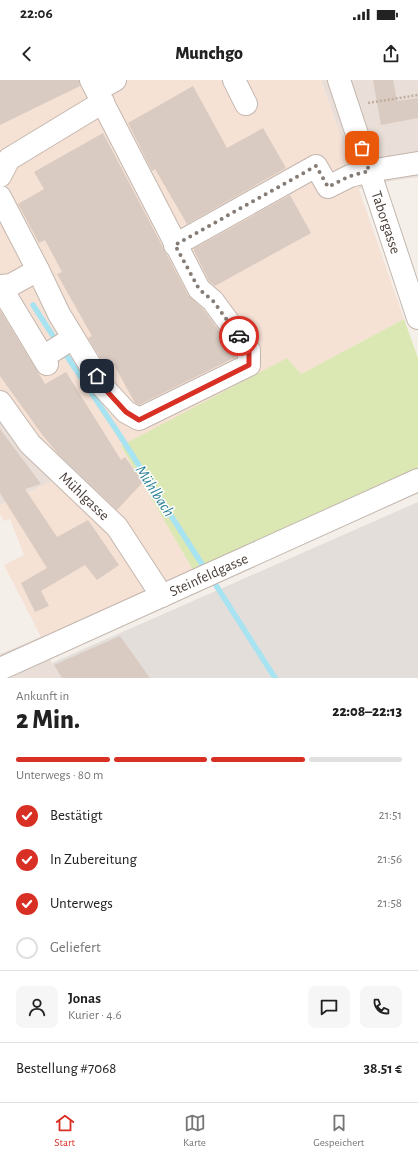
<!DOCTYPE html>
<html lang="de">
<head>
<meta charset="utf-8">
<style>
	:root { --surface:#fff; --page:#f6f6f6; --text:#222; --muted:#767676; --line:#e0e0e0; --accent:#d93025 }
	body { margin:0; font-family:"Alegreya Sans",sans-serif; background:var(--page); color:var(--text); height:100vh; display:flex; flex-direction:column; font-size:15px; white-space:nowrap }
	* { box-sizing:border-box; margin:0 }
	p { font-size:13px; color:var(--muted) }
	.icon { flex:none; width:22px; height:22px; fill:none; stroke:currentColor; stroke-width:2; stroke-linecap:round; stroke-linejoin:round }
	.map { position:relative; height:598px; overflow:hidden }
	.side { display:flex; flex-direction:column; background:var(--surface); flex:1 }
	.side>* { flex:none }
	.pin { position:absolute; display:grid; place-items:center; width:34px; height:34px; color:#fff; margin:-17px; border-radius:8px; box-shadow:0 2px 6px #0006 }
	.courier { position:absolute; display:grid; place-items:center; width:40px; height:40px; margin:-20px; border:3px solid #d93025; border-radius:50%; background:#fff; color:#222; box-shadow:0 1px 5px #0007 }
	.summary em { font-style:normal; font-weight:800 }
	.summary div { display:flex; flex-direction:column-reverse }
	.summary { display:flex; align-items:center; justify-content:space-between; height:68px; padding:0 16px }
	h1 { font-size:26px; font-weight:800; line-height:30px }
	.bar { display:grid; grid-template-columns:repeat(4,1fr); gap:6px 4px; align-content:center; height:48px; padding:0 16px }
	.bar i { height:5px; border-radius:3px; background:var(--line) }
	.bar .selected { background:var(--accent) }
	.bar p { grid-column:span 4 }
	.line { display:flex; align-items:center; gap:10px; padding:0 16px; border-top:1px solid var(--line) }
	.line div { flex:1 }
	.round { display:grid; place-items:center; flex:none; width:42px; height:42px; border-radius:8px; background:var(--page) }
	ol { padding:0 16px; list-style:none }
	li { display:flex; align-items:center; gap:12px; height:44px }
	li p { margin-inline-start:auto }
	li .icon { padding:4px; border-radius:50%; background:var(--accent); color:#fff; stroke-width:4 }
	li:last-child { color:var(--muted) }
	li i { width:22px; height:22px; border:2px solid var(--line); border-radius:50% }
	.status { display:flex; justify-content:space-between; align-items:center; height:28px; padding:0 20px; background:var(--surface); direction:ltr }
	.status svg { height:11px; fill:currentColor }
	header { display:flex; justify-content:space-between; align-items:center; height:52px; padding:0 16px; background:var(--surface); font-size:18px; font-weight:800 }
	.tab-bar { display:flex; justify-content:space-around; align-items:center; height:56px; border-top:1px solid var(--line); background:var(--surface); font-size:11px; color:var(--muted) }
	.tab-bar a { display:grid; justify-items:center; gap:2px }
	.tab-bar .selected { color:var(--accent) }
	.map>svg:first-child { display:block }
	.residential { fill:#e9dfd8 }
	.commercial { fill:#f6e1d5 }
	.industrial { fill:#e4dedb }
	.green { fill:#dce8b3 }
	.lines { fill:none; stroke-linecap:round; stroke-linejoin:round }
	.stream { stroke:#a7e3f1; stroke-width:5.5 }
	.building { fill:#d9cbc2 }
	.minor-casing { stroke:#c3b7af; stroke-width:24 }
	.path { stroke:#c2ad9d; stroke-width:2.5; stroke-dasharray:2 2; stroke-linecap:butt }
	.minor { stroke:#fff; stroke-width:22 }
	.done { stroke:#857c76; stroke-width:4; stroke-dasharray:0 7.2 }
	.route { stroke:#d93025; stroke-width:5 }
	.labels { text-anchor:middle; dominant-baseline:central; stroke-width:3; stroke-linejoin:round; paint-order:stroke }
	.street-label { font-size:15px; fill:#493e38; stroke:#fff }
	.water-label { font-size:16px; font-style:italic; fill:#2a7f94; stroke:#fff }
</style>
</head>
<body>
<div class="status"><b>22:06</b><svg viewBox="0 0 49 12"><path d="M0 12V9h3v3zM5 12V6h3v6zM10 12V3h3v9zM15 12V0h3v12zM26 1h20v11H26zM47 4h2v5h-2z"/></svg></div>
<header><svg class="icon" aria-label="back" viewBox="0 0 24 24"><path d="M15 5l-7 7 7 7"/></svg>Munchgo<svg class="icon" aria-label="share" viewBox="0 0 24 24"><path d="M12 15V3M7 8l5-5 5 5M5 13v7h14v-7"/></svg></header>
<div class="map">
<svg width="418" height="598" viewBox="0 0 418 598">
	<rect width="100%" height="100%" fill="#f5efea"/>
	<!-- residential -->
	<g class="residential">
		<polygon points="321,0 418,0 418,97 391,101 359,109"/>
		<polygon points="0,320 58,399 0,425"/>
		<polygon points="41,557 52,583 60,598 0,598 0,574"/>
	</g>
	<!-- commercial -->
	<polygon class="commercial" points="0,0 321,0 404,239 301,294 121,366 193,490 41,557 4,485 24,475 10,439 4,441 0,434 0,425 58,399 0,320"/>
	<!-- industrial -->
	<polygon class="industrial" points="418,422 418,598 60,598 52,583"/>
	<!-- green -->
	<polygon class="green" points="404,239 418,278 418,391 193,490 121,366 287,278 301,294"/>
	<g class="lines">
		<!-- stream -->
		<g class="stream">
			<polyline points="33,225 57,262"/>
			<polyline points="62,269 117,351 207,492"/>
			<polyline points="212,499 275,598"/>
		</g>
	</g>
	<!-- building -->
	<g class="building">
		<polygon points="0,0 79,0 80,6 0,45"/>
		<polygon points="373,0 393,0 397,21 418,18 418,38 381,45"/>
		<polygon points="193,6 227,68 263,48 286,88 187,144 155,89 152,91 128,43"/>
		<polygon points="103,53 188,215 204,230 236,274 236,277 139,325 135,323 113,283 106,287 88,258 92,256 57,194 62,192 45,160 39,163 18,124 44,109 34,92"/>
		<polygon points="290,115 311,153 215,206 209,201 193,169"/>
		<polygon points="0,230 45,304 66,292 121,380 125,377 143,402 117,430 58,374 41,353 0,296"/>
		<polygon points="0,349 41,404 25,409 57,457 88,440 119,485 97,500 85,485 41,511 49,526 35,532 21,503 47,488 0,413"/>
		<polygon points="120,556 150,598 62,598 54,585"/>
	</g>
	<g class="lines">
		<!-- minor casing -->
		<g class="minor-casing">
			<g id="minor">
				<polyline points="234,0 246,24"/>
				<path id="s1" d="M339,0L418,238"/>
				<polyline points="97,10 115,0"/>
				<polyline points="0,96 9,79 103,22"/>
				<polyline points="0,117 38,190 59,234 104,308 126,332 139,339 249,285 249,270 213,221 199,209 91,0"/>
				<polyline points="175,165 316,86 328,107 350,96 369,91 418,83"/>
				<polyline points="0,206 47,284"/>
				<polyline points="0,206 11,205 38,190"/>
				<polyline points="43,277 73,258"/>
				<path id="s2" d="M0,322L30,364L117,447L162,516"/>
				<path id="s3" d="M0,589L418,400"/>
			</g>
		</g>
		<!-- path -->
		<polyline class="path" points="368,23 418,15"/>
		<!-- minor -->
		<use href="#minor" class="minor"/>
	</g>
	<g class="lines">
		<!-- done -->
		<polyline class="done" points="239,256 213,221 199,209 175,165 316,86 328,107 350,96 369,91 362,68"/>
		<!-- route -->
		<polyline class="route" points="97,296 104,308 126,332 139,340 249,285 249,270 239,256"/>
	</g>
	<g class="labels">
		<!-- street labels -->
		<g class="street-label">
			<text stroke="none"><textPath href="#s1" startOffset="150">Taborgasse</textPath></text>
			<text stroke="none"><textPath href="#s2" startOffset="127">Mühlgasse</textPath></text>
			<text stroke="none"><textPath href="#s3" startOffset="229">Steinfeldgasse</textPath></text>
		</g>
		<!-- water labels -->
		<g class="water-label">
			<text transform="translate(155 411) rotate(57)">Mühlbach</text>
		</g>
	</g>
</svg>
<div class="pin" style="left:362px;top:68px;background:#ea580c"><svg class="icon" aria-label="bag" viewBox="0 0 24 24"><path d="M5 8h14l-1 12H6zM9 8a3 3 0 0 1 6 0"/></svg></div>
<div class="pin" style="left:97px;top:296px;background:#1f2937"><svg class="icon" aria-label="home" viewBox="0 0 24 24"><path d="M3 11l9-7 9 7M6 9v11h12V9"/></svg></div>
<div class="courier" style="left:239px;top:256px"><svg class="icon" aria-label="car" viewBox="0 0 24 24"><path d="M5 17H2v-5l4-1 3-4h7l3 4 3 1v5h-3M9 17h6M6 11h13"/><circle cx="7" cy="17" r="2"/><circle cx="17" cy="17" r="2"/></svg></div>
</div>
<section class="side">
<div class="summary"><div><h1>2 Min.</h1><p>Ankunft in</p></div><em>22:08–22:13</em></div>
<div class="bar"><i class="selected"></i><i class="selected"></i><i class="selected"></i><i></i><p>Unterwegs · 80 m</p></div>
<ol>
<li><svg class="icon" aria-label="check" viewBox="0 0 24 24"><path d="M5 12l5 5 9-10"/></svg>Bestätigt<p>21:51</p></li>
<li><svg class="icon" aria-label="check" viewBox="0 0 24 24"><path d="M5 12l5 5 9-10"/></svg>In Zubereitung<p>21:56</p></li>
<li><svg class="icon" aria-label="check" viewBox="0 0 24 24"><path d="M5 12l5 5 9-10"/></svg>Unterwegs<p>21:58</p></li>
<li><i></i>Geliefert</li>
</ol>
<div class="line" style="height:72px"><a class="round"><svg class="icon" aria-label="person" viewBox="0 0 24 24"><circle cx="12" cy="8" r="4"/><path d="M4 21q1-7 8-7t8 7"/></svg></a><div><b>Jonas</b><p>Kurier · 4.6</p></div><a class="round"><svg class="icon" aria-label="chat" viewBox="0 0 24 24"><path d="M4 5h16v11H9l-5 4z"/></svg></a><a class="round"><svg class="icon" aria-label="phone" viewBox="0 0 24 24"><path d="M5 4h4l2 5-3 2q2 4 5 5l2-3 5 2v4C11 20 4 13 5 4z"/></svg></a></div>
<div class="line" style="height:52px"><div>Bestellung #7068</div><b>38.51 €</b></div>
</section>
<nav class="tab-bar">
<a class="selected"><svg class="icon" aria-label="home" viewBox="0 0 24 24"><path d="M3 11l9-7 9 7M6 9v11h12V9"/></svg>Start</a>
<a><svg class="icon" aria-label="map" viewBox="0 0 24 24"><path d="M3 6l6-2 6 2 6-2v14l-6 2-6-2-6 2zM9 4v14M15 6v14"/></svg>Karte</a>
<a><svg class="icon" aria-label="saved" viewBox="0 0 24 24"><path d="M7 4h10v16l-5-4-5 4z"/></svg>Gespeichert</a>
</nav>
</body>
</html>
